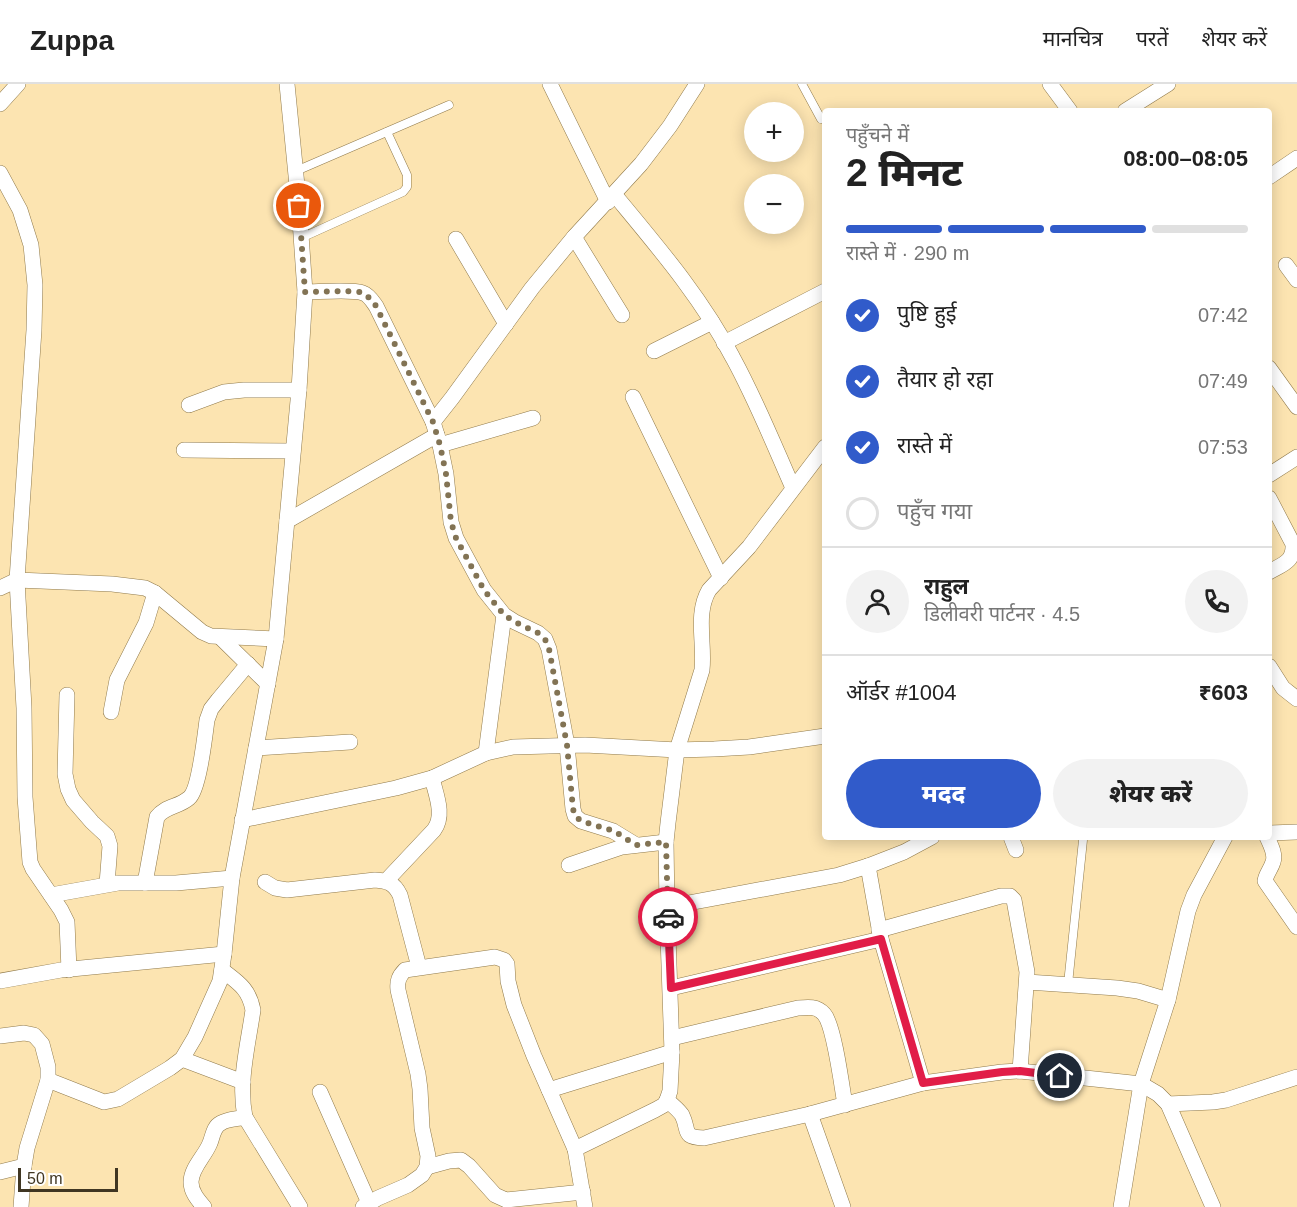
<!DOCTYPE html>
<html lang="hi">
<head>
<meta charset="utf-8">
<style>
	:root { --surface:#fff; --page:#f2f2f2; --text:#222; --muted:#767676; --line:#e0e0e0; --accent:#315bca }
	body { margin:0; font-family:Arial,"Noto Sans Devanagari",sans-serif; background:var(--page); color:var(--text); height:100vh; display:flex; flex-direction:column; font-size:22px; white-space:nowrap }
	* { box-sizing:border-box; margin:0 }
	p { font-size:20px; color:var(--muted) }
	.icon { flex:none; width:33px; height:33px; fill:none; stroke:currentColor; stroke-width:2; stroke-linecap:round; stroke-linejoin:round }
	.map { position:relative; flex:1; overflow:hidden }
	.panel { position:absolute; left:822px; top:24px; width:450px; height:732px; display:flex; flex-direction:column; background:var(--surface); border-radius:6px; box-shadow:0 3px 15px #0003 }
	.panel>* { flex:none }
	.tools { position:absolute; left:744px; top:18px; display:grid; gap:12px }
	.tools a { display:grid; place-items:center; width:60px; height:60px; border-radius:50%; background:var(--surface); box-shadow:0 3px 15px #0003; font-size:30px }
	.scale { position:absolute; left:18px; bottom:15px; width:100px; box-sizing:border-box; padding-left:6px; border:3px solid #403622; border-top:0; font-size:16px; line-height:21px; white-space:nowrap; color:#403622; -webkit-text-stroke:4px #fff; paint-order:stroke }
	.pin { position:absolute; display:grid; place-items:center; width:51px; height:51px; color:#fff; margin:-26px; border:3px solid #fff; border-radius:50%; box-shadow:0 2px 6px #0007 }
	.courier { position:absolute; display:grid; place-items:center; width:60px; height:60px; margin:-30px; border:4px solid #e11d48; border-radius:50%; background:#fff; color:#222; box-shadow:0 2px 8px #0007 }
	.summary em { font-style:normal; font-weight:800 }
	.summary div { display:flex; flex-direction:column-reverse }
	.summary { display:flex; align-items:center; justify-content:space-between; height:102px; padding:0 24px }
	h1 { font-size:39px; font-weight:800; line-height:45px }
	.bar { display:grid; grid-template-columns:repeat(4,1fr); gap:9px 6px; align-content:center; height:72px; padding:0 24px }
	.bar i { height:8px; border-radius:4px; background:var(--line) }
	.bar .on { background:var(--accent) }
	.bar p { grid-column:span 4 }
	.line { display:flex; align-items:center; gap:15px; padding:0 24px; border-top:2px solid var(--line) }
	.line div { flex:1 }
	.round { display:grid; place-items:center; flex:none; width:63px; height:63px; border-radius:32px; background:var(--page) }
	ol { padding:0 24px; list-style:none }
	li { display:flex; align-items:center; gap:18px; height:66px }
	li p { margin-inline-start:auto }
	li .icon { padding:6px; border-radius:50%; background:var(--accent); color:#fff; stroke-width:4 }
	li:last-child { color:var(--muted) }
	li i { width:33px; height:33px; border:3px solid var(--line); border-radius:50% }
	.action { display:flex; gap:12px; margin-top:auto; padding:12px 24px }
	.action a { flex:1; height:69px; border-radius:36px; background:var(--accent); color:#fff; font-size:24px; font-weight:800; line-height:69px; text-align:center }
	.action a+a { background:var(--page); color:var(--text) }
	header { display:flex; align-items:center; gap:36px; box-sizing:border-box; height:84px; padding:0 30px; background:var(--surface); border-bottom:2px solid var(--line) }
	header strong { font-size:28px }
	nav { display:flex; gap:33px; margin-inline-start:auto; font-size:21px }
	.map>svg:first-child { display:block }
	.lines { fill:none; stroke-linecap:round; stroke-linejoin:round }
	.service-casing { stroke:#907a4b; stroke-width:9 }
	.minor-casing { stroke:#907a4b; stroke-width:16 }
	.service { stroke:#fff; stroke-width:8 }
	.minor { stroke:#fff; stroke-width:15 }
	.done { stroke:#827354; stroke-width:6; stroke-dasharray:0 10.8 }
	.route { stroke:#e11d48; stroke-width:8 }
</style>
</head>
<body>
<header>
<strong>Zuppa</strong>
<nav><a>मानचित्र</a><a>परतें</a><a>शेयर करें</a></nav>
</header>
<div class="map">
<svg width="1297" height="1123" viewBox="0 0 1297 1123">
	<rect width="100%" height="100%" fill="#fce4b1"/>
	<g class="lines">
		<!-- service casing -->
		<g class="service-casing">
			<g id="service">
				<polyline points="802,0 821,35"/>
				<polyline points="296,87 449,21"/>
				<polyline points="301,154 403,108 407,103 407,91 387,48"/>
				<polyline points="1068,900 1083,756"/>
			</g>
		</g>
		<!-- minor casing -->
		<g class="minor-casing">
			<g id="minor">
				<polyline points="550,0 608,118"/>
				<polyline points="1050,0 1070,27"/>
				<polyline points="0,20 18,0"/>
				<polyline points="1125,27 1168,0"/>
				<polyline points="0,89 20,126 31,161 35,201 34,246 17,496 24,624 25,713 30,778 33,785 61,826 67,838 69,886"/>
				<polyline points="1269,93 1297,74"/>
				<path d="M614,110C657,162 702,214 733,274C756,316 774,361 793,404"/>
				<polyline points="574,153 622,231"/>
				<polyline points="456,155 506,240"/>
				<polyline points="1286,181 1297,196"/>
				<path d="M305,208C318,208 352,205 363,209C369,211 373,218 376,222L433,338L440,361L446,390L451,438L456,454L484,506L504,531L515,538L538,549L545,555L549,565L567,661L573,725L575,732L581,737L613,747L636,761"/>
				<polyline points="724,259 825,207"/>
				<polyline points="654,267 712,238"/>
				<polyline points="1269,284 1297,323"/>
				<polyline points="633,313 721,494"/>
				<polyline points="189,321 224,308 244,306 299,306"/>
				<polyline points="433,338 452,314 532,204 574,153 641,80 670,42 697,0"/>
				<polyline points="440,361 533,334"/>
				<polyline points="184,366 293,367"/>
				<polyline points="1269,391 1297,373"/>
				<path d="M1269,414L1293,460C1294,478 1283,480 1269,488"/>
				<polyline points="287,437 437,351"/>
				<polyline points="0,504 17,496 112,500 145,504 155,509 202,548 211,552 276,555"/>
				<polyline points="221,554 268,600"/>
				<polyline points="1269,582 1283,604 1297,615"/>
				<polyline points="67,611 65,690 68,705 73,716 92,738 107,752 110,762 107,800"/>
				<polyline points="111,628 117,596 146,539 155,509"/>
				<polyline points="256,664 350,658"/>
				<polyline points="486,669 504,531"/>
				<polyline points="242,736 396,704 432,694 486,669 513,663 585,661 677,666 714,665 749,663 825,652"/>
				<polyline points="1269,749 1297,748"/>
				<polyline points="1011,753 1016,766"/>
				<path d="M1267,753C1270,760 1276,770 1273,778C1271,785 1266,790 1265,797L1297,843"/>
				<polyline points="569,781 622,763 666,758"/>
				<polyline points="868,782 881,855 923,999"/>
				<path d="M386,797L434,746C445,731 436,711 432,694"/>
				<path d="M265,798L275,804L287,806L375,796C388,797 394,799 400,811L419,883"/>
				<path d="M145,799L157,733C165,722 179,723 189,714C199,706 205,651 207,636L211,625L218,616L248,580"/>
				<polyline points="51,811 118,799 176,799 232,794"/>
				<polyline points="667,823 839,791 868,782 904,768 932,753"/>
				<polyline points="879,846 1001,812 1010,812 1014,816 1027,888 1020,987"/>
				<path d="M222,886C239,899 249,905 253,926C248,961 238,998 245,1033L300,1123"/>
				<polyline points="0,897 61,886 224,870"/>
				<polyline points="1027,898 1117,904 1138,907 1168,916"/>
				<polyline points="671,904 881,855"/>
				<polyline points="0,952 24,949 34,951 42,960 48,983 48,996 27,1064 24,1082 21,1123"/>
				<path d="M672,954L798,924C808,923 817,922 824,930C834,941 842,1003 845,1021"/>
				<polyline points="182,975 243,998"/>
				<polyline points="48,996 104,1018 118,1015 170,984 182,975 195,953 220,897 224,870 232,794 276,555 299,306 305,208 299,122 287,0"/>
				<polyline points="549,1006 672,968"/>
				<polyline points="320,1008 369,1119"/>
				<path d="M667,1016C672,1021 678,1025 682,1031C690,1047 681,1053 704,1054L810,1030L923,999L1002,988L1020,987L1141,1000L1158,1010L1168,1020L1213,1123"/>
				<polyline points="1168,1020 1213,1018 1226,1016 1297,993"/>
				<polyline points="810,1030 843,1123"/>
				<path d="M575,1065L655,1026L664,1021L667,1016L670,1007L672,968L667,823L666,758L668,739L677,666L702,586C705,559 695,530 709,506L749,463L825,363"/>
				<polyline points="427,1083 449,1077 461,1076 469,1082 495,1111 506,1116 583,1108"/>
				<polyline points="0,1088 24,1082"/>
				<path d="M204,1123C198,1116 191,1108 191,1098C191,1084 205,1072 210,1059C213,1052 213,1043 221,1039C227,1035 238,1035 245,1033"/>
				<path d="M363,1123L378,1114L408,1101L422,1091L427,1083L428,1072L422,1044L420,1005L418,990L398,906C397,897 399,892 405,886L495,873L504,876L507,880L508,897L514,921L534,972L575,1065L585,1123"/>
				<polyline points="1121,1123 1141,1000 1168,916 1188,827 1194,811 1225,753"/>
			</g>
		</g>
		<!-- service -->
		<use href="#service" class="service"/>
		<!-- minor -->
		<use href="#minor" class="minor"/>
	</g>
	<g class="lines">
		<!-- done -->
		<path class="done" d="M299,122L305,208L355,207C366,209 370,214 376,222L433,338L440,361L446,390L451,438L456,454L484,506L504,531L515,538L538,549L545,555L549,565L567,661L573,725L575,732L581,737L614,747L636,761L666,758L668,833"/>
		<!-- route -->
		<polyline class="route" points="668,833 671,904 881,855 923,999 1002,988 1020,987 1060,992"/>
	</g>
</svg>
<div class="tools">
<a>+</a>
<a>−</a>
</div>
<div class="scale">50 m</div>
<div class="pin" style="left:299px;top:122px;background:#ea580c"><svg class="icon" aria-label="bag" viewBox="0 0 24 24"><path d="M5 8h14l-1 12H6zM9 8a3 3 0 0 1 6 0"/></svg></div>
<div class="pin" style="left:1060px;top:992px;background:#1f2937"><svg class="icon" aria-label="home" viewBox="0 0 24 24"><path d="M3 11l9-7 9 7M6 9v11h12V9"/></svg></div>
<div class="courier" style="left:668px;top:833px"><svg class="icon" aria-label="car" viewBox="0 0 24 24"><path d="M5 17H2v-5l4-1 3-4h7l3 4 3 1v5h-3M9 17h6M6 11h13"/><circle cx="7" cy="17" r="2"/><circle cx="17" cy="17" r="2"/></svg></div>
<section class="panel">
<div class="summary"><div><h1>2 मिनट</h1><p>पहुँचने में</p></div><em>08:00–08:05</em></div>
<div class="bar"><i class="on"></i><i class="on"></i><i class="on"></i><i></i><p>रास्ते में · 290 m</p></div>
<ol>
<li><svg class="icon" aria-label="check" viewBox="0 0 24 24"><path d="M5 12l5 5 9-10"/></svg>पुष्टि हुई<p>07:42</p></li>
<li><svg class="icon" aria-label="check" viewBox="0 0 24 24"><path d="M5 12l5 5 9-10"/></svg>तैयार हो रहा<p>07:49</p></li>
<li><svg class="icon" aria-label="check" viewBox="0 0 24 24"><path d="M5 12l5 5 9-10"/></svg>रास्ते में<p>07:53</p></li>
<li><i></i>पहुँच गया</li>
</ol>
<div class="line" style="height:108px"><a class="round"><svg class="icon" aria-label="person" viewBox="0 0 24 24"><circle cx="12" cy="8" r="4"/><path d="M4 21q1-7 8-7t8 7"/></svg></a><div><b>राहुल</b><p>डिलीवरी पार्टनर · 4.5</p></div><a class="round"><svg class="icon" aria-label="phone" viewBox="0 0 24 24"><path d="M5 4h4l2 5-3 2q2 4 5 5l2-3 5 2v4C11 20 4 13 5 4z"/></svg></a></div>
<div class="line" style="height:78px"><div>ऑर्डर #1004</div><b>₹603</b></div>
<div class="action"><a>मदद</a><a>शेयर करें</a></div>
</section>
</div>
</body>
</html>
